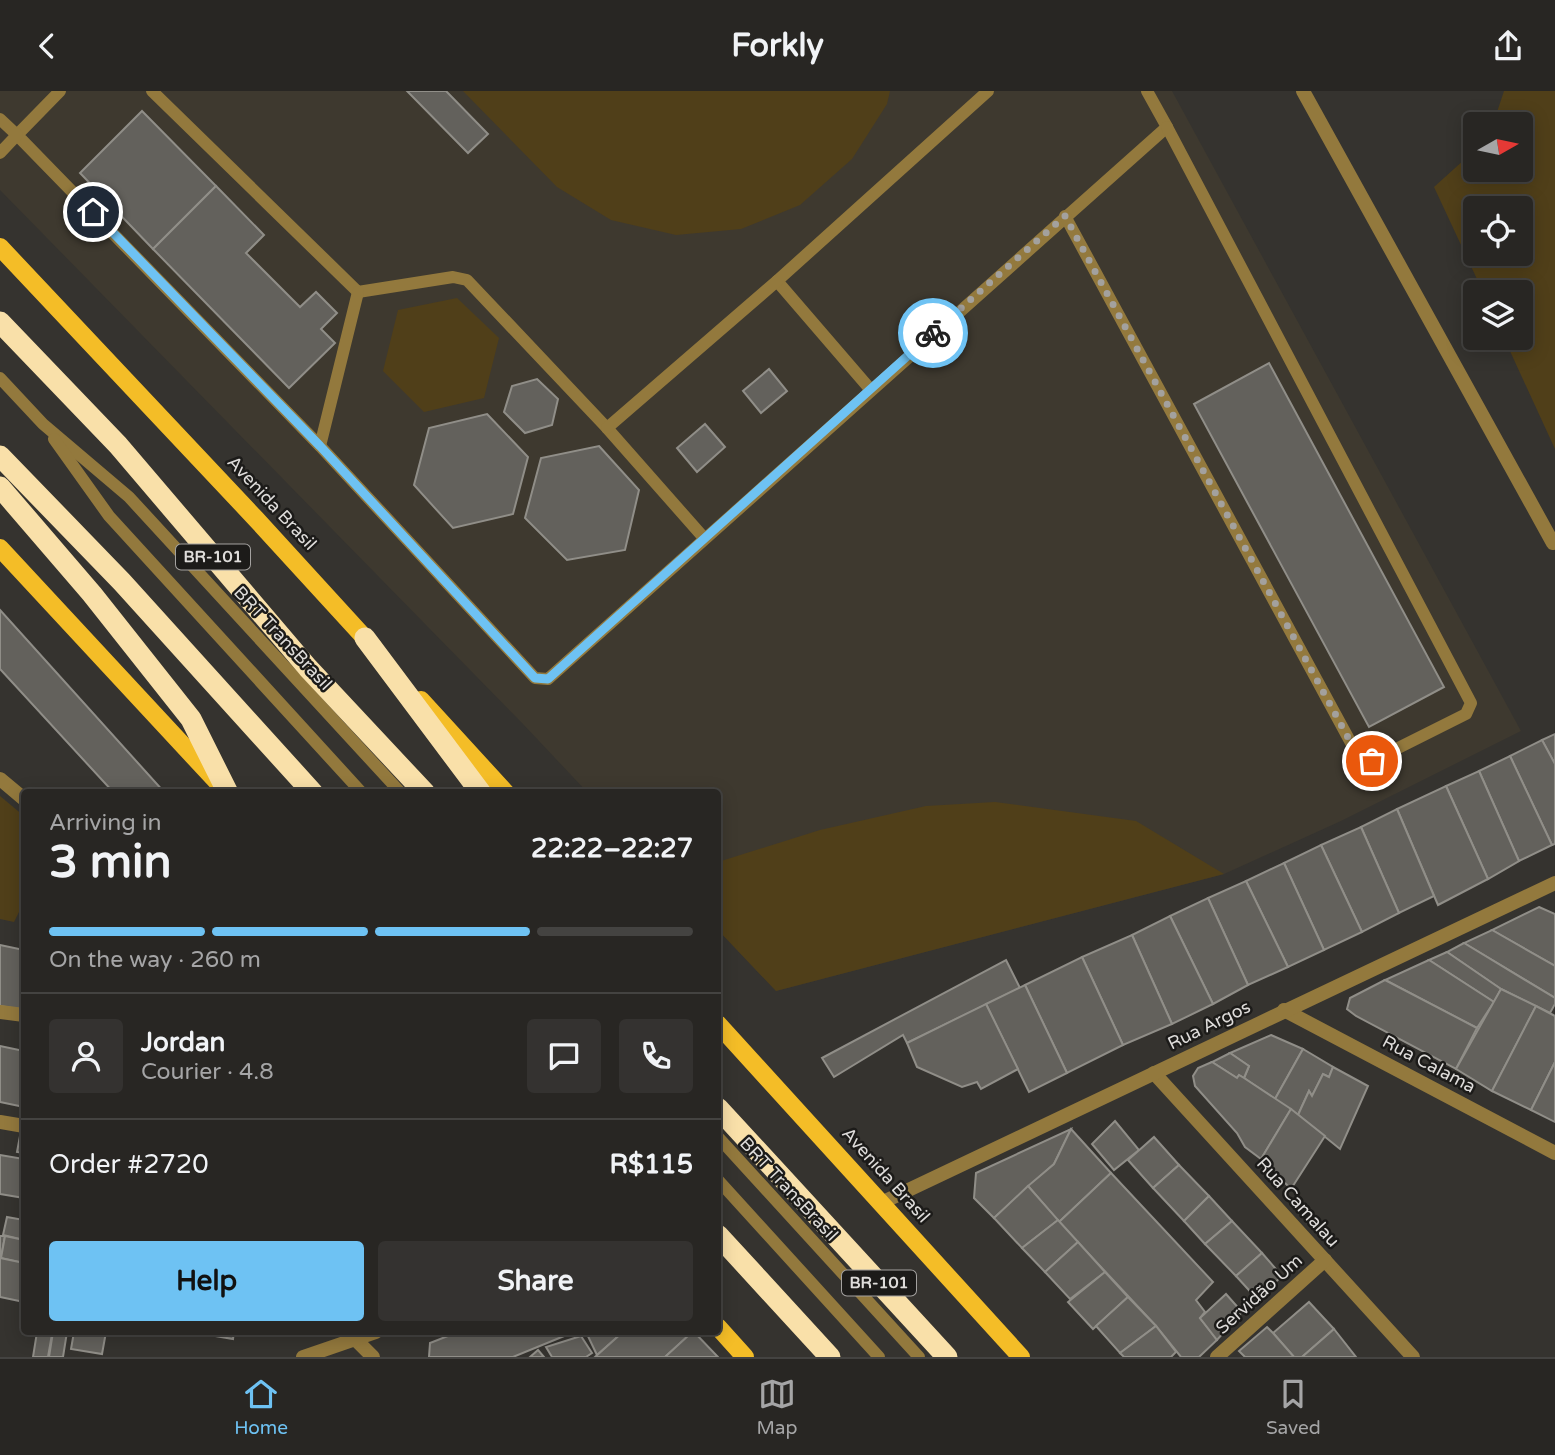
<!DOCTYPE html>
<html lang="en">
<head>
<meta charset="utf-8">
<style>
	:root { --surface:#282623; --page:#343230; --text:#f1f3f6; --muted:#a5a5a6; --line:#444341; --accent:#6ec2f3 }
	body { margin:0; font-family:"Varela Round",sans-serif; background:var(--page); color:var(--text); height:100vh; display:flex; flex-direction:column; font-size:26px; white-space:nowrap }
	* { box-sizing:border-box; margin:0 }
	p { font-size:23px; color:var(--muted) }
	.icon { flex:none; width:38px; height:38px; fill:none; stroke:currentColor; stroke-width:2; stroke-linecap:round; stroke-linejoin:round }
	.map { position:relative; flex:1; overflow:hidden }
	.drawer { position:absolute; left:21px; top:698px; width:700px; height:546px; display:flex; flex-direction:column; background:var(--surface); border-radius:7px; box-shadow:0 4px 18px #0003,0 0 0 2px var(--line) }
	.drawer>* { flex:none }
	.needle { width:46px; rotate:81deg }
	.buttons { position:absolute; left:1463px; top:21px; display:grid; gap:14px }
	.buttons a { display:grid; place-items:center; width:70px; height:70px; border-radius:7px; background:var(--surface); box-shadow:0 4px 18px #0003,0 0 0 2px var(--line); font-size:35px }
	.pin { position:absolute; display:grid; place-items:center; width:60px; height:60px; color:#fff; margin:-30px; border:4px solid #fff; border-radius:50%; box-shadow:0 2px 7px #0007 }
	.courier { position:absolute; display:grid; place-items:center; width:70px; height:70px; margin:-35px; border:5px solid #6ec2f3; border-radius:50%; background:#fff; color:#222; box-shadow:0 2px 9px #0007 }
	.summary em { font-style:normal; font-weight:700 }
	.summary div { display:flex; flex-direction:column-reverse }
	.summary { display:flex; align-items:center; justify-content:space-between; height:119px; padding:0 28px }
	h1 { font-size:46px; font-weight:700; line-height:52px }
	.bar { display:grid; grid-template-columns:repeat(4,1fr); gap:10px 7px; align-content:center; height:84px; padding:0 28px }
	.bar i { height:9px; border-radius:5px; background:var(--line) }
	.bar .current { background:var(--accent) }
	.bar p { grid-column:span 4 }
	.line { display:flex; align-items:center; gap:18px; padding:0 28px; border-top:2px solid var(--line) }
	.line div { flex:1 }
	.round { display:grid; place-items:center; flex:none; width:74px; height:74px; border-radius:7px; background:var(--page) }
	.primary-button { display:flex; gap:14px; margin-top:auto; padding:14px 28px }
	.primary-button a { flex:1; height:80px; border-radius:7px; background:var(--accent); color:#111; font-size:28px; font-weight:700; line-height:80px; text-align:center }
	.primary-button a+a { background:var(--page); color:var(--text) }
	header { display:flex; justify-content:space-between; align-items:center; height:91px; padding:0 28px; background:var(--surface); font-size:32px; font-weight:700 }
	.menu { display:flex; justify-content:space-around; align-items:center; height:98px; border-top:2px solid var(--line); background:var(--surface); font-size:19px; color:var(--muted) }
	.menu a { display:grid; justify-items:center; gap:4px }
	.menu .current { color:var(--accent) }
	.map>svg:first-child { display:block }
	.built { fill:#3e392f }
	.green { fill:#503f19; fill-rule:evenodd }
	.building { fill:#63615c; stroke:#908e88; stroke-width:2 }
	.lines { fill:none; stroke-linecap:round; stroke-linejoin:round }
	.service { stroke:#93793d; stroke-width:12 }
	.minor { stroke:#93793d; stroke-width:14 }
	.primary { stroke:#f4bd27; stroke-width:18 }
	.motorway { stroke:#f9e0a9; stroke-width:21 }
	.done { stroke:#a3a19e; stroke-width:7; stroke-dasharray:0 12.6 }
	.route { stroke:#6ec2f3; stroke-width:9 }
	.labels { text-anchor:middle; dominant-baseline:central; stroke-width:5; stroke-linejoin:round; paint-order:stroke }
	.shield { fill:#1c1b19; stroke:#a4a2a0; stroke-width:2 }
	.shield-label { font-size:16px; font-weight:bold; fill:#dedcda }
	.street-label { font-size:18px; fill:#dedcda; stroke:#1c1b19 }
</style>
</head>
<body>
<header><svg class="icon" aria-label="back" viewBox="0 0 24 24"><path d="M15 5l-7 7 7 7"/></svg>Forkly<svg class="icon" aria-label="share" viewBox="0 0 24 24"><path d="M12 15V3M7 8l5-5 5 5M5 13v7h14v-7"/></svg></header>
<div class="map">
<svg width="1555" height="1266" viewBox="0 0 1555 1266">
	<rect width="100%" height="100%" fill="#35332f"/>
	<!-- built -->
	<polygon class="built" points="0,0 1172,0 1521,640 1341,730 1224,783 776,900 718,839 718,702 588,702 523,633 0,99"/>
	<!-- green -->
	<g class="green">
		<polygon points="463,0 890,0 887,13 852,68 800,114 741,138 676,144 611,129 557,96"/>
		<path d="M1504,0H1555V358L1504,247H1521V201H1483L1434,96L1475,59V79H1521V33H1493ZM1475,117H1521V163H1475Z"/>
		<polygon points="457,207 499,247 484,307 424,321 383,280 398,219"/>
		<polygon points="0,705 24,725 24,811 14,831 0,828"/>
		<polygon points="995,711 1136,730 1224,783 776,900 718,839 718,771 820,739 926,715"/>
	</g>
	<!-- building -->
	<g class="building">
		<polygon points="407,0 446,0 488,43 468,62"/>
		<polygon points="142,20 216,95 153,158 80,82"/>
		<polygon points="216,95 264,144 246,162 300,216 316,201 337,222 321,238 335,252 289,297 153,158"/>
		<polygon points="1269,272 1444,596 1369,636 1194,313"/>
		<polygon points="769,278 787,300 761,322 743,300"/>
		<polygon points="537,288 558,308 552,334 525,342 504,321 512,295"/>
		<polygon points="487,323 528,366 513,423 453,437 414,394 429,337"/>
		<polygon points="705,333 725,356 697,381 677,357"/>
		<polygon points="599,355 639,399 625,459 567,469 525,427 541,367"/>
		<polygon points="0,519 165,702 114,702 0,578"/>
		<polygon points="1555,643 1555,673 1542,649"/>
		<polygon points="1542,649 1555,673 1555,753 1552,754 1510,665"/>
		<polygon points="1510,665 1552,754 1519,770 1479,680"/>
		<polygon points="1479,680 1519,770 1488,788 1446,695"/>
		<polygon points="1446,695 1488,788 1438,814 1397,718"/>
		<polygon points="1397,718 1434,805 1399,822 1361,736"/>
		<polygon points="1361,736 1399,822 1362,841 1321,754"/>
		<polygon points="1321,754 1362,841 1324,859 1284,772"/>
		<polygon points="1284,772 1324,859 1288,876 1246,790"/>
		<polygon points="1246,790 1288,876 1248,894 1208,807"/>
		<polygon points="1208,807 1248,894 1213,913 1170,825"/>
		<polygon points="1539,816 1555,823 1555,875 1492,839"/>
		<polygon points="1170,825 1213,913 1172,933 1132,844"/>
		<polygon points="1492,839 1555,875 1555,907 1464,852"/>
		<polygon points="1132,844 1172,933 1123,954 1082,866"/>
		<polygon points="1464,852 1555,907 1555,913 1550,922 1501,898 1447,861"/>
		<polygon points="0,854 24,859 24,919 0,915"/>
		<polygon points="1447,861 1501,898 1494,911 1429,869"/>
		<polygon points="1082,866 1123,954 1067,982 1025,894"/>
		<polygon points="1006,869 1020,897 907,952 903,944 834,986 822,967"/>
		<polygon points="1429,869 1494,911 1477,937 1385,889"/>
		<polygon points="1385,889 1477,937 1456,978 1356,925 1347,918 1350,907"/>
		<polygon points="1025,894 1067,982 1029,1001 986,913"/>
		<polygon points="1501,898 1536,915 1492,1000 1456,978"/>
		<polygon points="986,913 1018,978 981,998 977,991 962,996 917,976 907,952"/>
		<polygon points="1536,915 1555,925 1555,971 1531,1019 1492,1000"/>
		<polygon points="1271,944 1303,958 1275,1008 1244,987 1249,975 1230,962"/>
		<polygon points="0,955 24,960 24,1016 0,1011"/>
		<polygon points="1303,958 1333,976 1329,986 1323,983 1312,1005 1309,1000 1298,1024 1275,1008"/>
		<polygon points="1230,962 1249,975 1244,987 1239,984 1237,987 1212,971"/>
		<polygon points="1212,971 1237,987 1239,984 1244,987 1291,1018 1261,1068 1245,1056 1237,1042 1195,995 1193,985 1198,977"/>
		<polygon points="1555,971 1555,1031 1531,1019"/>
		<polygon points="1333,976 1368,995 1340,1058 1298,1024 1309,1000 1312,1005 1323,983 1329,986"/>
		<polygon points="1291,1018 1325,1045 1291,1098 1261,1068"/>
		<polygon points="1115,1030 1139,1059 1114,1079 1092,1053"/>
		<polygon points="1071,1038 1054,1073 994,1127 974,1107 976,1082"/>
		<polygon points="1071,1038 1111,1082 1059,1131 1028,1095 1054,1073"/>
		<polygon points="20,1045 24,1046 24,1062 17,1061"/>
		<polygon points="1154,1046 1179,1074 1153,1097 1128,1069"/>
		<polygon points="0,1064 24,1068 24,1107 0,1103"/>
		<polygon points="1179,1074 1209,1105 1184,1130 1153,1097"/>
		<polygon points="1111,1082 1213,1191 1196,1209 1205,1221 1200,1227 1217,1249 1199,1266 1181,1266 1156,1235 1059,1131"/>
		<polygon points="1028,1095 1058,1129 1022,1157 994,1127"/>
		<polygon points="1209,1105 1232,1130 1205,1153 1184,1130"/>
		<polygon points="7,1126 24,1129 24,1149 3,1144"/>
		<polygon points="1058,1129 1078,1151 1045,1181 1022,1157"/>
		<polygon points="1232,1130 1262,1162 1236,1185 1205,1153"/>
		<polygon points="0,1145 5,1145 1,1167 0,1167"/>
		<polygon points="5,1145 24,1149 24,1172 1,1167"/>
		<polygon points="1078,1151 1105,1181 1070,1208 1045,1181"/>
		<polygon points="1262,1162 1282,1185 1257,1208 1236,1185"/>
		<polygon points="0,1167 24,1172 24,1211 0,1206"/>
		<polygon points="1105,1181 1128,1206 1093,1238 1068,1211"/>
		<polygon points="1226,1203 1242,1221 1217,1249 1200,1227"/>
		<polygon points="1128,1206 1156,1235 1120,1262 1096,1235"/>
		<polygon points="1309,1211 1334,1238 1302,1266 1294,1266 1273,1242"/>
		<polygon points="1156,1235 1176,1261 1171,1266 1124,1266 1120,1262"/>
		<polygon points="1267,1236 1273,1242 1294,1266 1245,1266 1239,1260"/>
		<polygon points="1334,1238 1356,1266 1302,1266"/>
		<polygon points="37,1241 52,1243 48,1266 33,1266"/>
		<polygon points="53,1241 67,1241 63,1266 49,1266"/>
		<polygon points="74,1241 106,1241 102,1263 71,1258"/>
		<polygon points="192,1241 234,1241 233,1248"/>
		<polygon points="458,1241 574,1241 513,1266 429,1266 430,1252"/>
		<polygon points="586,1241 623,1241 597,1264"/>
		<polygon points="623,1241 686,1241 689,1244 665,1266 595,1266"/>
		<polygon points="694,1241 718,1266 665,1266 689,1244"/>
		<polygon points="581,1245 592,1262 586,1266 552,1266 546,1256"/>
		<polygon points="538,1259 544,1266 530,1266"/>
	</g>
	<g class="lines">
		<!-- service -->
		<g class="service">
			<polyline points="60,0 17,44 320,355 535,587 548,588 1167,36 1147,0"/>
			<polyline points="152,0 358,201 453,186 467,189 607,337 704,447"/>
			<polyline points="0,28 17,44 0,62"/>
			<polyline points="1065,125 1357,663 1372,670 1466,623 1471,612 1167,36"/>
			<polyline points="777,190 870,298"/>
			<polyline points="0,287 43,333 129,406 401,702"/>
			<polyline points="607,337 777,190 988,0"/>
			<polyline points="54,348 109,425 362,702"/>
			<polyline points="320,355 358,201"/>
			<polyline points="718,1046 919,1266"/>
			<polyline points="718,1089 879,1266"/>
		</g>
		<!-- minor -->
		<g class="minor">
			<polyline points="1303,0 1553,452"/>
			<polyline points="0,688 24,708"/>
			<polyline points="1284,919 1555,1062"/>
			<polyline points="0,921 24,924"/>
			<polyline points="1154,982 1413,1266"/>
			<polyline points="0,1031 24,1035"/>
			<polyline points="881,1112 1555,792"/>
			<polyline points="355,1248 373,1266"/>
			<polyline points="303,1266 376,1241"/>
			<polyline points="1217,1266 1325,1169"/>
		</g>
		<!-- primary -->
		<g class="primary">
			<polyline points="0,156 256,428 374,557"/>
			<polyline points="0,457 219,693"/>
			<polyline points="421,609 506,702"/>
			<polyline points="718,933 1021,1266"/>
			<polyline points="718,1236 745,1266"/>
		</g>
		<!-- motorway -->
		<g class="motorway">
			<polyline points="0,231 118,354 308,577 425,702"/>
			<polyline points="0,365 122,491 313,702"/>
			<polyline points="0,396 92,503 191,628 228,702"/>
			<polyline points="365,547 481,702"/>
			<polyline points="718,1017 947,1266"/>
			<polyline points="718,1144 830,1266"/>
		</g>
	</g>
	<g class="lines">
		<!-- done -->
		<polyline class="done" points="933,242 1065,125 1357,663 1372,670"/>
		<!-- route -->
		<polyline class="route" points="93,121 320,355 535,587 548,588 933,242"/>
	</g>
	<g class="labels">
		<!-- shield labels -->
		<g class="shield">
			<rect x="176" y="453.5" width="74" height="25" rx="5"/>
			<rect x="842" y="1179.5" width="74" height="25" rx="5"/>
		</g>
		<g class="shield-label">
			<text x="213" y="466">BR-101</text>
			<text x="879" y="1192">BR-101</text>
		</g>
		<!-- street labels -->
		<g class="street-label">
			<text transform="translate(272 412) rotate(47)">Avenida Brasil</text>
			<text transform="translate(283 547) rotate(47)">BRT TransBrasil</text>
			<text transform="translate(1209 934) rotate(-26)">Rua Argos</text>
			<text transform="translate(1429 973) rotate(28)">Rua Calama</text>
			<text transform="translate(886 1084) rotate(48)">Avenida Brasil</text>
			<text transform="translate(789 1098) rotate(47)">BRT TransBrasil</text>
			<text transform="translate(1298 1111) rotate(48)">Rua Camalau</text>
			<text transform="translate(1259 1203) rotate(-42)">Servidão Um</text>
		</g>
	</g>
</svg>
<div class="buttons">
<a><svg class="needle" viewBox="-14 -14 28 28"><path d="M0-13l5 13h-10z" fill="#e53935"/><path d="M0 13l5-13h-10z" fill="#a5a5a6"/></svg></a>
<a><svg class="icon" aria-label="locate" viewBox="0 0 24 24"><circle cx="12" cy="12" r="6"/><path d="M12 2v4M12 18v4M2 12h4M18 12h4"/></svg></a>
<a><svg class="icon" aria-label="layers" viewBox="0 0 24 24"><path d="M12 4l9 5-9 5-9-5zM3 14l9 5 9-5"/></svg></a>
</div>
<div class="pin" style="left:1372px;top:670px;background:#ea580c"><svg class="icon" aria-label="bag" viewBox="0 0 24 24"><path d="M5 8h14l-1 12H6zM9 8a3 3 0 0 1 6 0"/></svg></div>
<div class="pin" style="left:93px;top:121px;background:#1f2937"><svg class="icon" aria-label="home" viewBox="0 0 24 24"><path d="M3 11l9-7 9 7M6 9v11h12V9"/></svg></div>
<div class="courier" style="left:933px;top:242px"><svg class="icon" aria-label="bike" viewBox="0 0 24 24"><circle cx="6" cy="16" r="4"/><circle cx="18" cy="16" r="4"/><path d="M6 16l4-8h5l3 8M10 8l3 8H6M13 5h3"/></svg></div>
<section class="drawer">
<div class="summary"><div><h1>3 min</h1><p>Arriving in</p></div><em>22:22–22:27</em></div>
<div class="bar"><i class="current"></i><i class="current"></i><i class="current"></i><i></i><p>On the way · 260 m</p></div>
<div class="line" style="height:126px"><a class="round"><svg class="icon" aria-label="person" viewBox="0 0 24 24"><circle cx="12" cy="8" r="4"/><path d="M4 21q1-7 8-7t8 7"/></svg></a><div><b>Jordan</b><p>Courier · 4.8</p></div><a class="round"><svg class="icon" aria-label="chat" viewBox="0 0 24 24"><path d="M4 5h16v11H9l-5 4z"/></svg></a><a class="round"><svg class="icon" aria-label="phone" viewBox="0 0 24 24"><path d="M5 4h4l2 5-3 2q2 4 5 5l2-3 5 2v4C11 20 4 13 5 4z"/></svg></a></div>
<div class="line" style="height:91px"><div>Order #2720</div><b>R$115</b></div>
<div class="primary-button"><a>Help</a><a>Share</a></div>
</section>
</div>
<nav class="menu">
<a class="current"><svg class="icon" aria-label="home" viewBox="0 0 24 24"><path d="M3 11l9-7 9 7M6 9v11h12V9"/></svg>Home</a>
<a><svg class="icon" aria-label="map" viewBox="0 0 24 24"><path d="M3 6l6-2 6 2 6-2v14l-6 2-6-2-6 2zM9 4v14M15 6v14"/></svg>Map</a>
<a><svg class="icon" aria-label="saved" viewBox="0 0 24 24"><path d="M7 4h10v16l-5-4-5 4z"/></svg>Saved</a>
</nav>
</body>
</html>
